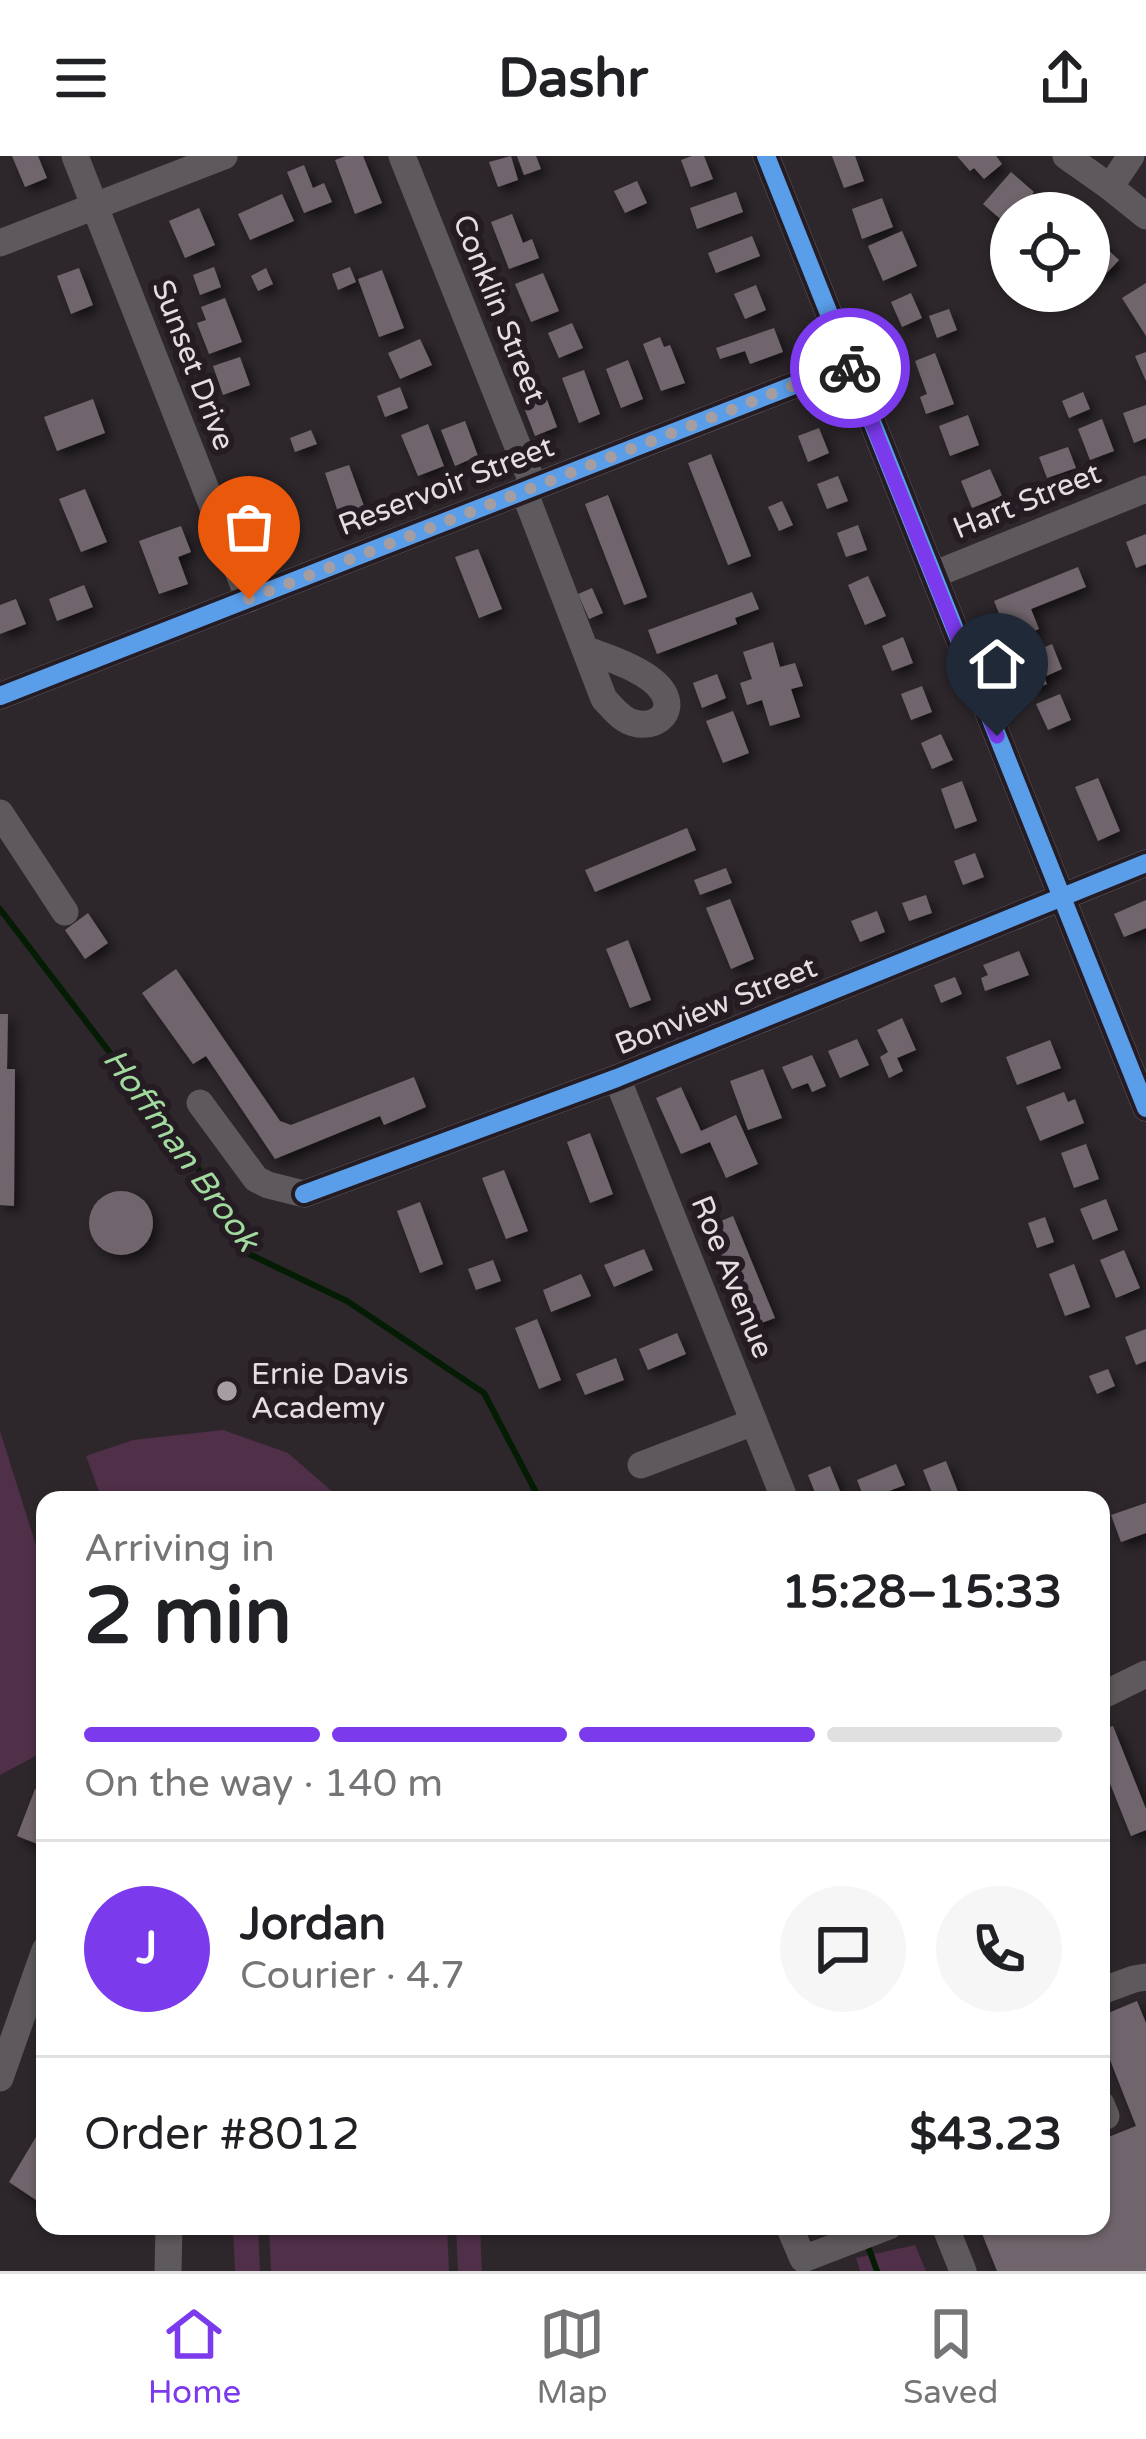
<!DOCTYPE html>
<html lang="en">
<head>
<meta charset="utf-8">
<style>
	:root { --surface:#fff; --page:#f6f6f6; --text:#202124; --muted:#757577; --line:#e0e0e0; --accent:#7c3aed }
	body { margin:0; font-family:"Varela Round",sans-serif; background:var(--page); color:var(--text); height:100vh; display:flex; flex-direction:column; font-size:45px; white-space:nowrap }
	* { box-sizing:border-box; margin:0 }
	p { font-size:39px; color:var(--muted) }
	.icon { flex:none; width:66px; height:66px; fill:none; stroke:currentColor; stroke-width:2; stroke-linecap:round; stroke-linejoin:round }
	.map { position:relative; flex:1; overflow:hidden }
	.drawer { position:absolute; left:36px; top:1335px; width:1074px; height:744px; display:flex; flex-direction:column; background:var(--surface); border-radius:24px; box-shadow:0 3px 9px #0004 }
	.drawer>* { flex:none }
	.controls { position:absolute; left:990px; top:36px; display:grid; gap:24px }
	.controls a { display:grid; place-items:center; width:120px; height:120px; border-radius:50%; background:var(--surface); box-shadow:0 3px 9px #0004; font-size:60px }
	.pin { position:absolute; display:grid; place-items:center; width:102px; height:102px; color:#fff; margin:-123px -51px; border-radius:50% 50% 50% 0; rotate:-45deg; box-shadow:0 0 12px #0007 }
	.pin .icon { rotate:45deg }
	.courier { position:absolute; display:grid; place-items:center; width:120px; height:120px; margin:-60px; border:9px solid #7c3aed; border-radius:50%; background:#fff; color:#222; box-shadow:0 3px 15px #0007 }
	.head em { font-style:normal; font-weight:800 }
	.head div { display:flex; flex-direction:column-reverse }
	.head { display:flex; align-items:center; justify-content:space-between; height:204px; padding:0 48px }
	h1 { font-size:78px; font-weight:800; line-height:90px }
	.bar { display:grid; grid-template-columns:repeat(4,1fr); gap:18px 12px; align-content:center; height:144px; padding:0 48px }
	.bar i { height:15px; border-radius:9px; background:var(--line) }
	.bar .on { background:var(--accent) }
	.bar p { grid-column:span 4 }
	.line { display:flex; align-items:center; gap:30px; padding:0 48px; border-top:3px solid var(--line) }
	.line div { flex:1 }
	.round { display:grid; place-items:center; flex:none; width:126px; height:126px; border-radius:63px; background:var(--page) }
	header { display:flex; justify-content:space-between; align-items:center; height:156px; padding:0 48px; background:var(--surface); font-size:54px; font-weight:800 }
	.menu { display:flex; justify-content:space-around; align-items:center; height:168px; border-top:3px solid var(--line); background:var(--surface); font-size:33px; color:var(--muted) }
	.menu a { display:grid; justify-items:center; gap:6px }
	.menu .on { color:var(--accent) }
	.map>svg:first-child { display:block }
	.green { fill:#502f48 }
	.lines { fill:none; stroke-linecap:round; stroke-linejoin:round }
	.stream { stroke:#041c04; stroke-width:6 }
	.building { fill:#70656c; filter:url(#shadow) }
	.minor { stroke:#5d595c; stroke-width:27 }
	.cycleway-casing { stroke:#251b22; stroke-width:26 }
	.cycleway { stroke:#5a9eea; stroke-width:18 }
	.done { stroke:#a49da2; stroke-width:12; stroke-dasharray:0 21.6 }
	.route { stroke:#7c3aed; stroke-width:15 }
	.poi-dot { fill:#a49da2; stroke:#251b22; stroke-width:4.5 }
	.labels { text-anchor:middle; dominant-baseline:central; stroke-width:12; stroke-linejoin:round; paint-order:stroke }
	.street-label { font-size:30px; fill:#e4dde2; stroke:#251b22 }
	.poi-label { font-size:30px; fill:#e4dde2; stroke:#251b22; text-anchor:start }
	.water-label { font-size:33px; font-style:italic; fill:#a1da9f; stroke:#251b22 }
</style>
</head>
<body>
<header><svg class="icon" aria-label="menu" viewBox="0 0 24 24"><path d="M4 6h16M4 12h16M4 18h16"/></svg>Dashr<svg class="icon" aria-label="share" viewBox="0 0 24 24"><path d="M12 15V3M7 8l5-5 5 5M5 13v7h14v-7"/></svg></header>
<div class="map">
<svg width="1146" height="2115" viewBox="0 0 1146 2115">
	<defs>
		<filter id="shadow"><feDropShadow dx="5.5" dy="5.5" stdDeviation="6" flood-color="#0009"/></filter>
	</defs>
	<rect width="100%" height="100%" fill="#2d272b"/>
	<!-- green -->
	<g class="green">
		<polygon points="223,1274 288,1297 342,1344 102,1344 86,1300 133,1284"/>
		<polygon points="0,1275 45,1418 45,1595 0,1619"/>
		<polygon points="233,2070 258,2070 260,2115 235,2115"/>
		<polygon points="269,2070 447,2070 449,2115 271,2115"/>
		<polygon points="456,2070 480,2070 482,2115 458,2115"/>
		<polygon points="915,2089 926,2115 860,2115 856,2102"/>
	</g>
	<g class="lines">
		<!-- stream -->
		<g class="stream">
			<polyline points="0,753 198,1012 249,1098 347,1145 484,1237 540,1344"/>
			<polyline points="866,2085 877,2115"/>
		</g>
	</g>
	<!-- building -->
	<g class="building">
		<polygon points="12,0 38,0 47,22 25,31"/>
		<polygon points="346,0 363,0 382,47 355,58 335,4"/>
		<polygon points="511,0 518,24 498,31 489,6"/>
		<polygon points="517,0 536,0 541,13 524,19"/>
		<polygon points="692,0 704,0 713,23 691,31 681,4"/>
		<polygon points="832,0 855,0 864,25 844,32"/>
		<polygon points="957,0 996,0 1002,8 984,23 974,12 970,15"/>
		<polygon points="304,9 313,32 324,27 332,46 304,57 287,16"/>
		<polygon points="1011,16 1034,36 1016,57 1011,57 1011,85 998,75 1005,67 983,48"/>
		<polygon points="637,25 647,47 625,57 614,35"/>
		<polygon points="736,36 743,56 697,73 690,52"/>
		<polygon points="282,38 294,65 250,84 238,58"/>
		<polygon points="882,42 893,71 862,83 852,53"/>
		<polygon points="199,52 215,89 185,102 169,65"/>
		<polygon points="512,58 523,87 532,83 539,102 509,113 491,66"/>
		<polygon points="902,75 917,110 883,125 868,90"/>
		<polygon points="752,80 760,100 716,117 708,97"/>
		<polygon points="1096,83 1119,104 1104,120 1089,107 1089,90"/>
		<polygon points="214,111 221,131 200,139 193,119"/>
		<polygon points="350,111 356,126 338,134 332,118"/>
		<polygon points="79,112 93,149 71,158 57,120"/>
		<polygon points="266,112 273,128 258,135 251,120"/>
		<polygon points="382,114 404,172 379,181 358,123"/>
		<polygon points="543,117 559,155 531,166 515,128"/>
		<polygon points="1146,127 1146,180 1122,142"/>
		<polygon points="756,129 766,154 745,163 734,138"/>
		<polygon points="911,137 922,162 902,171 891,146"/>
		<polygon points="225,142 242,186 209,198 197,167 206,164 201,151"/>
		<polygon points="949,153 957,174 937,182 929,160"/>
		<polygon points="572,167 583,192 559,202 548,177"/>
		<polygon points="774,172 783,196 750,208 745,195 720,203 716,192"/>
		<polygon points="660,181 664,191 670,189 685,227 661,235 643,188"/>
		<polygon points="420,183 432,209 400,223 388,197"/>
		<polygon points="1146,196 1146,225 1135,200"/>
		<polygon points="935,197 954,248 926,258 920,241 927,238 915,205"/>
		<polygon points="240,201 250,229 223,239 213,210"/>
		<polygon points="628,204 643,243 621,252 606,213"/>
		<polygon points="584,214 600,258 579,267 562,222"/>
		<polygon points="400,231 408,252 385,261 377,240"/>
		<polygon points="543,233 557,271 535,280 520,241"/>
		<polygon points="1083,236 1090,253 1069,262 1062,245"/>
		<polygon points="93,243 105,277 57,295 44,261"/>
		<polygon points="1146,249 1146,282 1134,287 1123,257"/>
		<polygon points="968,259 979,289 950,300 939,270"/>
		<polygon points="1102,263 1114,295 1090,304 1078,273"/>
		<polygon points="465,265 478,300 455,310 441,274"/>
		<polygon points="428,268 444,310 418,320 401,279"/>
		<polygon points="819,272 829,297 808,306 798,280"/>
		<polygon points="311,274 317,288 295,296 290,282"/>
		<polygon points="1068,291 1076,312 1047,322 1039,301"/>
		<polygon points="711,298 751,400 728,409 688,307"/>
		<polygon points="349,309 364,350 339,359 325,317"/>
		<polygon points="990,313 1002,340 972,352 961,325"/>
		<polygon points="838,320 848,345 827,353 817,328"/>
		<polygon points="272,330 293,379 270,388 249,339"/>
		<polygon points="85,333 107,386 81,396 59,343"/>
		<polygon points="608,339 647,441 624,449 585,348"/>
		<polygon points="782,345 793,369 779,375 768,351"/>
		<polygon points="858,369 867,394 846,401 837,377"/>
		<polygon points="181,370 191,396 178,401 188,428 159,438 139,385"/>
		<polygon points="1146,378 1146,408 1136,412 1126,386"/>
		<polygon points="478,393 502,453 479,462 455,401"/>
		<polygon points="1078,411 1086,431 1031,453 1039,473 1010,485 994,445"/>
		<polygon points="868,420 886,460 865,469 848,429"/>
		<polygon points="84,429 93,451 57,465 49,443"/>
		<polygon points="592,432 603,457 589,463 578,438"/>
		<polygon points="752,436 759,453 735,462 737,468 657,498 648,474"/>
		<polygon points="16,443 26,468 0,478 0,449"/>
		<polygon points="903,481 913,507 892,515 882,490"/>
		<polygon points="773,486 780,511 795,507 803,530 791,533 800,561 770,570 762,544 747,549 740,527 752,523 743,496"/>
		<polygon points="1052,488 1062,513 1044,521 1047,528 1032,534 1018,503"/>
		<polygon points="717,518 726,542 702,552 693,527"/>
		<polygon points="922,530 932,556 911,564 901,538"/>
		<polygon points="1060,538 1071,564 1048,574 1036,548"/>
		<polygon points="733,555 749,597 723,607 706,565"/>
		<polygon points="941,578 953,604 932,613 921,587"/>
		<polygon points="1098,622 1120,675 1098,685 1075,631"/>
		<polygon points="962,625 977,665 955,673 941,633"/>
		<polygon points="687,672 696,694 595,736 585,714"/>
		<polygon points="975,697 984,721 963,729 954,705"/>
		<polygon points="726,712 732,727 700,739 694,724"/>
		<polygon points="926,739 932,757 909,765 902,747"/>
		<polygon points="730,743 754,803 731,813 706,752"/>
		<polygon points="1146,744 1146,772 1124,781 1114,758"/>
		<polygon points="877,755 885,776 860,786 851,765"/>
		<polygon points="88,757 108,787 85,803 65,774"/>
		<polygon points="628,784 651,844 630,852 606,793"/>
		<polygon points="1019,795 1029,819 985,835 981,822 988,819 983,809"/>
		<polygon points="176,813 280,965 291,969 414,921 426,951 384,969 380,960 275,1003 206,900 193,908 142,837"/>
		<polygon points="955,821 962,838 941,847 934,829"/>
		<polygon points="0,858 8,858 7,913 15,913 14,1050 0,1049"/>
		<polygon points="902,862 916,894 897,902 903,915 889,922 880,901 888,896 877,874"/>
		<polygon points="857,883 869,909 840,922 828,895"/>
		<polygon points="1050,884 1061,912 1017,929 1006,901"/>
		<polygon points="812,899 826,930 812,936 808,927 792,933 782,911"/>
		<polygon points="763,913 782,962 748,974 730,925"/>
		<polygon points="681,931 701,975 736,959 758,1008 726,1022 710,986 681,998 656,942"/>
		<polygon points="1064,936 1068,946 1075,943 1084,967 1040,985 1026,951"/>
		<polygon points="590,977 613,1038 590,1047 567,986"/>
		<polygon points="1086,988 1099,1023 1074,1032 1061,997"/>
		<polygon points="504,1014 528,1075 506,1083 482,1022"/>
		<circle cx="121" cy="1067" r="32"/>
		<polygon points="1106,1043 1118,1074 1093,1084 1080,1053"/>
		<polygon points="420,1046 443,1108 420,1117 397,1055"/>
		<polygon points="733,1060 775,1162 751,1171 709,1070"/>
		<polygon points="1045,1061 1054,1086 1037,1092 1028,1067"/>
		<polygon points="644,1093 653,1114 614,1131 604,1109"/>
		<polygon points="1124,1094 1140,1132 1116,1142 1100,1104"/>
		<polygon points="493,1104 501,1125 476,1134 468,1113"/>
		<polygon points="1074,1108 1090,1151 1065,1160 1049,1118"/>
		<polygon points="581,1118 591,1140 551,1156 543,1134"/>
		<polygon points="537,1163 561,1224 539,1233 515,1172"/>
		<polygon points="1146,1173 1146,1205 1136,1209 1125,1181"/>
		<polygon points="677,1177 686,1198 648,1214 639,1193"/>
		<polygon points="616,1202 624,1224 585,1239 576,1218"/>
		<polygon points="1108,1213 1115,1230 1097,1238 1089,1220"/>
		<polygon points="946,1305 961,1344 935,1344 923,1314"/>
		<polygon points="896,1308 905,1329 865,1344 857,1324"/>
		<polygon points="830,1310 840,1335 818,1344 808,1319"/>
		<polygon points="1146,1347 1146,1377 1121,1386 1111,1359"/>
		<polygon points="1113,1570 1146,1653 1146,1674 1131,1680 1101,1605 1101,1574"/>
		<polygon points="35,1633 45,1637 45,1691 17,1680"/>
		<polygon points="1137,1845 1146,1867 1146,2115 997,2115 979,2070 1101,2070 1101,1984 1136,1970 1101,1881 1101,1860"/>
		<polygon points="45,1966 45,2030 36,2044 9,2026"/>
	</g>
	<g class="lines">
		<!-- minor -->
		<g class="minor">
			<polyline points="75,0 249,443"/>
			<polyline points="402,0 534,331"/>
			<polyline points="766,0 1146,952"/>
			<polyline points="1066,0 1110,31 1146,60"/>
			<polyline points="1110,31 1131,0"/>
			<polyline points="0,87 224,0"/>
			<path d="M524,335L604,543C613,552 621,564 634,567C654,573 676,558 663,536C650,515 609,502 587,494"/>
			<polyline points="933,419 1146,333"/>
			<polyline points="0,540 848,208"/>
			<polyline points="0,657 65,756"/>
			<polyline points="617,922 785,1344"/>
			<polyline points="200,947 256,1023 268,1029 304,1038 617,922 1146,707"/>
			<polyline points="641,1309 754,1266"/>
			<polyline points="1101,1540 1146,1518"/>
			<polyline points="1101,1835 1134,1823 1146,1821"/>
			<polyline points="0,1922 45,1794"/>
			<polyline points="1101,1948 1106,1960 1101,1962"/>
			<polyline points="789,2070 803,2103 889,2070"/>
			<polyline points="945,2070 963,2115"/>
			<polyline points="168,2115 169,2070"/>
		</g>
		<!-- cycleway casing -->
		<g class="cycleway-casing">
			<g id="cycleway">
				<polyline points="766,0 1146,952"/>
				<polyline points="0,540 848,208"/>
				<polyline points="304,1038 617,922 1146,707"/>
			</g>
		</g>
		<!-- cycleway -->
		<use href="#cycleway" class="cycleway"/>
	</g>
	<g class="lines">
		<!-- done -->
		<polyline class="done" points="249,443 825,217 848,208 850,212"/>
		<!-- route -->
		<polyline class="route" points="850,212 997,580"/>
	</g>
	<!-- markers -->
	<circle class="poi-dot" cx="227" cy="1235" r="12"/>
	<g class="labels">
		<!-- street labels -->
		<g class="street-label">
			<text transform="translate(499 153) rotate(68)">Conklin Street</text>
			<text transform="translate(193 209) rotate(69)">Sunset Drive</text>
			<text transform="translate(446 330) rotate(-21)">Reservoir Street</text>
			<text transform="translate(1027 345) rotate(-22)">Hart Street</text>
			<text transform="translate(716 850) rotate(-22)">Bonview Street</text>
			<text transform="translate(732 1121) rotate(68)">Roe Avenue</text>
		</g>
		<!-- poi labels -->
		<g class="poi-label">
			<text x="251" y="1218">Ernie Davis<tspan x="251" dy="34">Academy</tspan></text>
		</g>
		<!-- water labels -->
		<g class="water-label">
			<text transform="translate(181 994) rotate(54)">Hoffman Brook</text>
		</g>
	</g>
</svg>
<div class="controls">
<a><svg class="icon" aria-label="locate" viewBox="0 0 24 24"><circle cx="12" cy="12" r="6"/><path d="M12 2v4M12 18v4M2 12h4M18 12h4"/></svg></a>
</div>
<div class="pin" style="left:249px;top:443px;background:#ea580c"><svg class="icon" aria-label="bag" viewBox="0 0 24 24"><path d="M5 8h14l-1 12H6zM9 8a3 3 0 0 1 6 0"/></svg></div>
<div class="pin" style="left:997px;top:580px;background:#1f2937"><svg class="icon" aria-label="home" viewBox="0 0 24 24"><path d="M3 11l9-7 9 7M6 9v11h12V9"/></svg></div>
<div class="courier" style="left:850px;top:212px"><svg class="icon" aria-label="bike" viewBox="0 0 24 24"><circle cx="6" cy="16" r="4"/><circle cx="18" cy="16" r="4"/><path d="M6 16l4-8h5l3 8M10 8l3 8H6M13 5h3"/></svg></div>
<section class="drawer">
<div class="head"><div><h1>2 min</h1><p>Arriving in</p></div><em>15:28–15:33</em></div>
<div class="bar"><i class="on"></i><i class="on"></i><i class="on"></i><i></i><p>On the way · 140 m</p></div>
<div class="line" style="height:216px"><b class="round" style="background:var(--accent);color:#fff">J</b><div><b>Jordan</b><p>Courier · 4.7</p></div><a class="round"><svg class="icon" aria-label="chat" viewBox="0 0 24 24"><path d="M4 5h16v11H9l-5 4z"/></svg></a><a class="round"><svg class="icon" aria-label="phone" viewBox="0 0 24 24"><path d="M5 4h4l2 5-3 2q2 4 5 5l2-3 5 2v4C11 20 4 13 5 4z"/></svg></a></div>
<div class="line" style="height:156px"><div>Order #8012</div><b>$43.23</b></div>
</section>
</div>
<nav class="menu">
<a class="on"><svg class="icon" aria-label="home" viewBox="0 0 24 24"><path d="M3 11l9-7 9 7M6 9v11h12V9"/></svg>Home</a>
<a><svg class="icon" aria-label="map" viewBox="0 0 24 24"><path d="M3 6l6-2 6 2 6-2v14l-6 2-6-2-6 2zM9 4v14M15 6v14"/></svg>Map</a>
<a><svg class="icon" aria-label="saved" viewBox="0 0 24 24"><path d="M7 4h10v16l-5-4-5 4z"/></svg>Saved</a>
</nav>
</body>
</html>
